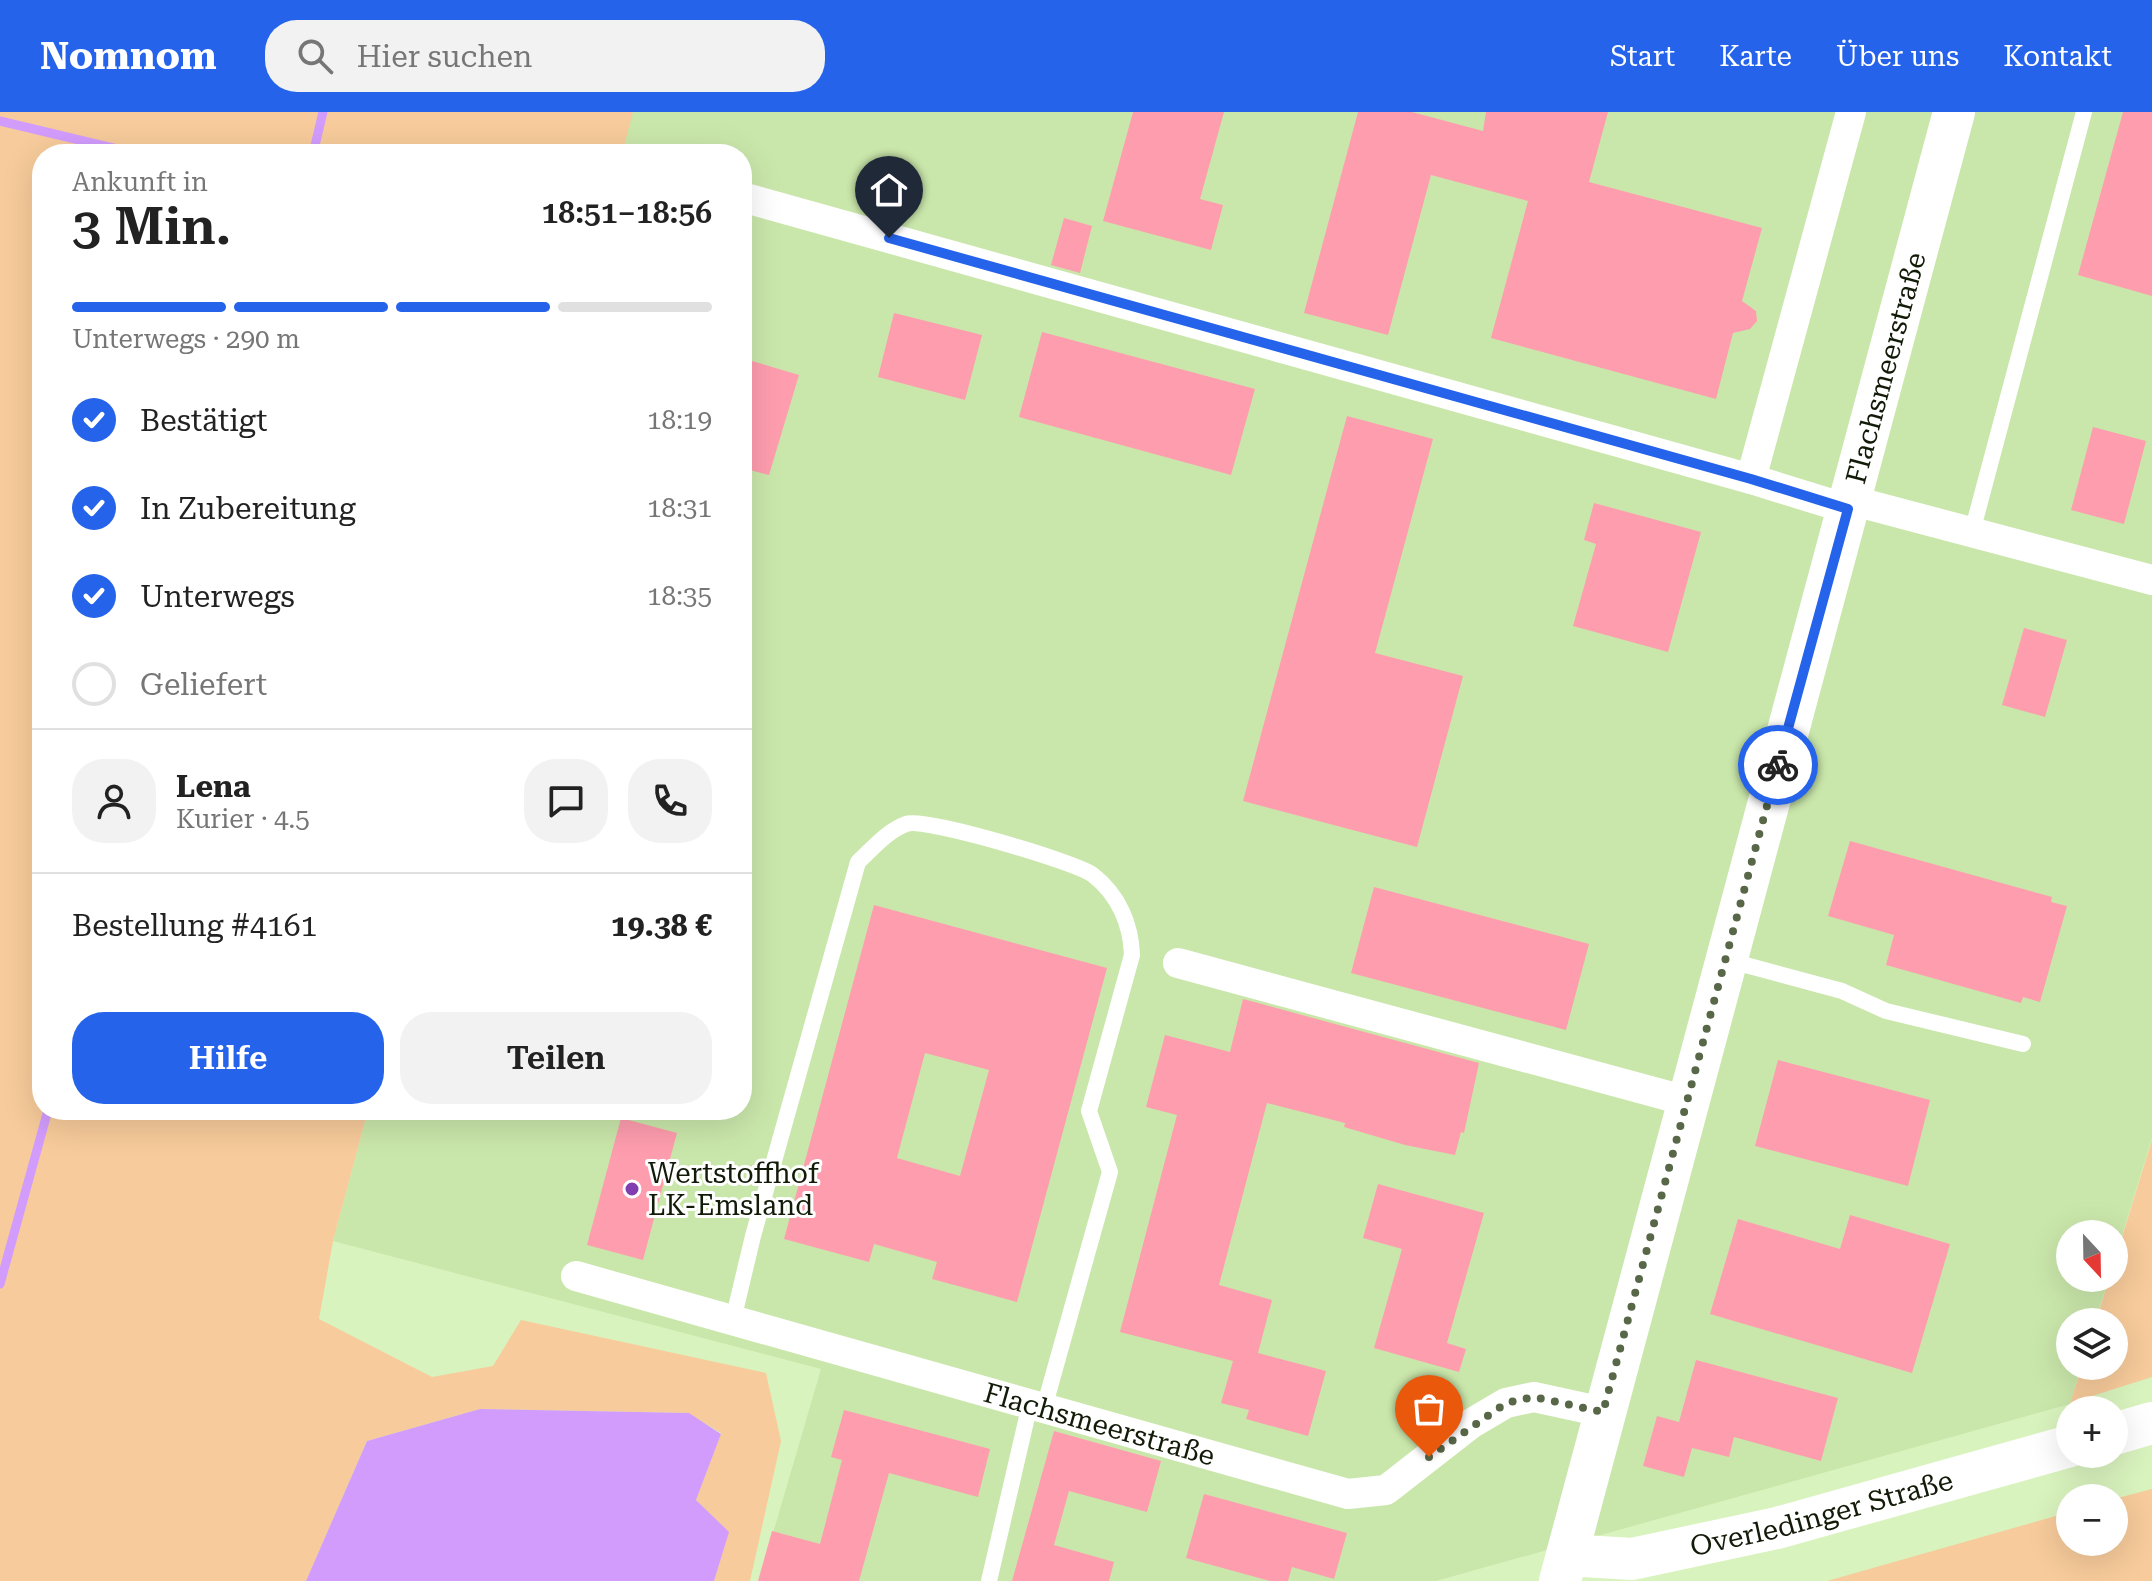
<!DOCTYPE html>
<html lang="de">
<head>
<meta charset="utf-8">
<style>
	:root { --surface:#fff; --page:#f2f2f2; --text:#222; --muted:#767676; --line:#e0e0e0; --accent:#2563eb }
	body { margin:0; font-family:"Roboto Serif",serif; background:var(--page); color:var(--text); height:100vh; display:flex; flex-direction:column; font-size:30px; white-space:nowrap }
	* { box-sizing:border-box; margin:0 }
	p { font-size:26px; color:var(--muted) }
	.icon { flex:none; width:44px; height:44px; fill:none; stroke:currentColor; stroke-width:2; stroke-linecap:round; stroke-linejoin:round }
	.map { position:relative; flex:1; overflow:hidden }
	.sheet { position:absolute; left:32px; top:32px; width:720px; height:976px; display:flex; flex-direction:column; background:var(--surface); border-radius:32px; box-shadow:0 8px 32px #0002 }
	.sheet>* { flex:none }
	.needle { width:52px; rotate:158deg }
	.fabs { position:absolute; left:2056px; top:1108px; display:grid; gap:16px }
	.fabs a { display:grid; place-items:center; width:72px; height:72px; border-radius:50%; background:var(--surface); box-shadow:0 8px 32px #0002; font-size:40px }
	.pin { position:absolute; display:grid; place-items:center; width:68px; height:68px; color:#fff; margin:-82px -34px; border-radius:50% 50% 50% 0; rotate:-45deg; box-shadow:0 0 8px #0007 }
	.pin .icon { rotate:45deg }
	.courier { position:absolute; display:grid; place-items:center; width:80px; height:80px; margin:-40px; border:6px solid #2563eb; border-radius:50%; background:#fff; color:#222; box-shadow:0 2px 10px #0007 }
	.summary em { font-style:normal; font-weight:600 }
	.summary div { display:flex; flex-direction:column-reverse }
	.summary { display:flex; align-items:center; justify-content:space-between; height:136px; padding:0 40px }
	h1 { font-size:52px; font-weight:600; line-height:60px }
	.bar { display:grid; grid-template-columns:repeat(4,1fr); gap:12px 8px; align-content:center; height:96px; padding:0 40px }
	.bar i { height:10px; border-radius:6px; background:var(--line) }
	.bar .on { background:var(--accent) }
	.bar p { grid-column:span 4 }
	.line { display:flex; align-items:center; gap:20px; padding:0 40px; border-top:2px solid var(--line) }
	.line div { flex:1 }
	.round { display:grid; place-items:center; flex:none; width:84px; height:84px; border-radius:32px; background:var(--page) }
	ol { padding:0 40px; list-style:none }
	li { display:flex; align-items:center; gap:24px; height:88px }
	li p { margin-inline-start:auto }
	li .icon { padding:8px; border-radius:50%; background:var(--accent); color:#fff; stroke-width:4 }
	li:last-child { color:var(--muted) }
	li i { width:44px; height:44px; border:4px solid var(--line); border-radius:50% }
	.cta { display:flex; gap:16px; margin-top:auto; padding:16px 40px }
	.cta a { flex:1; height:92px; border-radius:32px; background:var(--accent); color:#fff; font-size:32px; font-weight:600; line-height:92px; text-align:center }
	.cta a+a { background:var(--page); color:var(--text) }
	header { display:flex; align-items:center; gap:48px; box-sizing:border-box; height:112px; padding:0 40px; background:var(--accent); color:#fff }
	header strong { font-size:38px }
	nav { display:flex; gap:44px; margin-inline-start:auto; font-size:28px }
	.search { width:560px; height:72px; background:var(--page); display:flex; align-items:center; gap:20px; box-sizing:border-box; padding:0 28px; border-radius:32px; color:var(--muted); font-size:30px }
	.map>svg:first-child { display:block }
	.built { fill:#cae7ab }
	.green { fill:#f7cb9b }
	.water { fill:#d29cfd }
	.lines { fill:none; stroke-linecap:round; stroke-linejoin:round }
	.stream { stroke:#d29cfd; stroke-width:9 }
	.building { fill:#fe9dae; fill-rule:evenodd }
	.lane { stroke:#fff; stroke-width:16 }
	.street { stroke:#fff; stroke-width:30 }
	.secondary { stroke:#fff; stroke-width:42 }
	.done { stroke:#586748; stroke-width:8; stroke-dasharray:0 14.4 }
	.route { stroke:#2563eb; stroke-width:10 }
	.poi-dot { fill:#823db0; stroke:#fff; stroke-width:3 }
	.labels { text-anchor:middle; dominant-baseline:central; stroke-width:6; stroke-linejoin:round; paint-order:stroke }
	.street-label { font-size:28px; fill:#121b08; stroke:#fff }
	.poi-label { font-size:28px; fill:#121b08; stroke:#fff; text-anchor:start }
</style>
</head>
<body>
<header>
<strong>Nomnom</strong>
<div class="search"><svg class="icon" aria-label="search" viewBox="0 0 24 24"><circle cx="10" cy="10" r="6"/><path d="M15 15l6 6"/></svg>Hier suchen</div>
<nav><a>Start</a><a>Karte</a><a>Über uns</a><a>Kontakt</a></nav>
</header>
<div class="map">
<svg width="2152" height="1469" viewBox="0 0 2152 1469">
	<rect width="100%" height="100%" fill="#d9f3be"/>
	<!-- built -->
	<polygon class="built" points="631,0 2152,0 2152,1026 2114,1149 2114,1122 2070,1122 2070,1166 2109,1166 2095,1210 2070,1210 2070,1254 2081,1254 2070,1292 1436,1469 759,1469 821,1257 333,1129 368,998 742,998 742,42 620,42"/>
	<!-- green -->
	<g class="green">
		<polygon points="0,0 633,0 622,42 42,42 42,998 368,998 333,1129 319,1207 432,1265 493,1254 521,1208 766,1261 781,1329 750,1469 714,1469 728,1420 696,1388 721,1321 688,1301 480,1297 367,1329 306,1469 0,1469"/>
		<polygon points="2152,1028 2152,1265 2070,1291 2082,1254 2114,1254 2114,1210 2096,1210 2109,1166 2114,1166 2114,1151"/>
		<polygon points="2152,1377 2152,1469 1827,1469 2070,1400 2070,1430 2114,1430 2114,1387"/>
	</g>
	<!-- water -->
	<polygon class="water" points="480,1297 689,1301 721,1322 696,1388 729,1420 714,1469 306,1469 367,1329"/>
	<g class="lines">
		<!-- stream -->
		<g class="stream">
			<polyline points="0,9 138,42"/>
			<polyline points="313,42 323,0"/>
			<polyline points="0,1172 48,998"/>
		</g>
	</g>
	<!-- building -->
	<g class="building">
		<polygon points="1133,0 1224,0 1200,87 1223,93 1211,138 1103,109"/>
		<polygon points="1358,0 1412,0 1483,19 1486,0 1608,0 1589,70 1762,116 1742,189 1756,199 1757,209 1750,217 1733,221 1716,287 1491,226 1528,89 1431,63 1388,223 1304,201"/>
		<polygon points="2123,0 2152,0 2152,184 2078,163"/>
		<polygon points="1064,106 1092,114 1080,161 1051,153"/>
		<polygon points="894,201 982,223 965,288 878,265"/>
		<polygon points="1042,220 1255,277 1231,363 1019,305"/>
		<polygon points="742,246 799,263 769,363 742,356"/>
		<polygon points="1347,304 1433,327 1375,541 1463,564 1417,735 1243,689"/>
		<polygon points="2093,315 2146,329 2124,412 2071,398"/>
		<polygon points="1594,391 1701,420 1668,540 1573,514 1596,432 1584,428"/>
		<polygon points="2024,516 2067,528 2045,605 2002,593"/>
		<polygon points="1850,729 2052,785 2051,790 2067,794 2040,890 2023,885 2021,891 1886,853 1894,823 1828,804"/>
		<polygon points="1374,775 1589,832 1566,918 1351,861"/>
		<path d="M874,793L1107,856L1017,1190L932,1167L937,1150L874,1132L869,1150L784,1127ZM925,941L989,958L960,1064L897,1046Z"/>
		<polygon points="1243,887 1479,951 1464,1021 1461,1020 1455,1043 1405,1033 1344,1015 1345,1011 1267,991 1219,1173 1272,1188 1258,1241 1326,1259 1308,1324 1246,1307 1249,1298 1221,1291 1233,1249 1120,1220 1177,1003 1146,995 1165,923 1230,940"/>
		<polygon points="1778,948 1930,988 1908,1074 1755,1034"/>
		<polygon points="621,1006 677,1021 643,1148 587,1133"/>
		<polygon points="1378,1072 1484,1101 1447,1231 1466,1237 1459,1260 1374,1236 1402,1137 1363,1126"/>
		<polygon points="1850,1103 1950,1132 1912,1261 1710,1202 1738,1107 1840,1137"/>
		<polygon points="1696,1248 1838,1286 1821,1349 1734,1325 1729,1345 1692,1336 1684,1365 1643,1354 1657,1304 1679,1310"/>
		<polygon points="844,1298 990,1337 978,1385 889,1361 859,1469 758,1469 772,1419 820,1432 842,1348 831,1345"/>
		<polygon points="1054,1319 1161,1349 1147,1400 1069,1379 1054,1433 1114,1450 1109,1469 1012,1469"/>
		<polygon points="1204,1382 1347,1421 1334,1467 1292,1455 1288,1469 1270,1469 1186,1446"/>
	</g>
	<g class="lines">
		<!-- lane -->
		<g class="lane">
			<polyline points="1972,420 2084,0"/>
			<polyline points="1727,848 1842,879 1886,899 2023,932"/>
			<path d="M733,1208L753,1124L858,750C872,737 887,719 906,712C924,705 1076,750 1093,763C1119,783 1131,813 1132,843L1089,999L1110,1060L1044,1296"/>
			<polyline points="989,1469 1030,1292"/>
		</g>
		<!-- street -->
		<g class="street">
			<polyline points="742,85 1751,367 1848,397"/>
			<polyline points="1751,367 1851,0"/>
			<polyline points="1850,388 2152,468"/>
			<polyline points="1178,851 1687,989"/>
			<path id="s1" d="M576,1164L1348,1382L1386,1378L1472,1311L1506,1291L1534,1285L1603,1300"/>
		</g>
		<!-- secondary -->
		<g class="secondary">
			<polyline points="2114,1322 2152,1311"/>
			<path id="s2" d="M1567,1443L1632,1447L1777,1416L2070,1334"/>
			<path id="s3" d="M1560,1469L1954,0"/>
		</g>
	</g>
	<g class="lines">
		<!-- done -->
		<polyline class="done" points="1429,1345 1506,1291 1534,1285 1603,1300 1778,653"/>
		<!-- route -->
		<polyline class="route" points="889,126 1751,367 1848,397 1778,653"/>
	</g>
	<!-- markers -->
	<circle class="poi-dot" cx="632" cy="1077" r="8"/>
	<g class="labels">
		<!-- street labels -->
		<g class="street-label">
			<text stroke="none"><textPath href="#s3" startOffset="1256">Flachsmeerstraße</textPath></text>
			<text stroke="none"><textPath href="#s1" startOffset="544">Flachsmeerstraße</textPath></text>
			<text stroke="none"><textPath href="#s2" startOffset="260">Overledinger Straße</textPath></text>
		</g>
		<!-- poi labels -->
		<g class="poi-label">
			<text x="648" y="1061">Wertstoffhof<tspan x="648" dy="32">LK-Emsland</tspan></text>
		</g>
	</g>
</svg>
<div class="fabs">
<a><svg class="needle" viewBox="-14 -14 28 28"><path d="M0-13l5 13h-10z" fill="#e53935"/><path d="M0 13l5-13h-10z" fill="#767676"/></svg></a>
<a><svg class="icon" aria-label="layers" viewBox="0 0 24 24"><path d="M12 4l9 5-9 5-9-5zM3 14l9 5 9-5"/></svg></a>
<a>+</a>
<a>−</a>
</div>
<div class="pin" style="left:1429px;top:1345px;background:#ea580c"><svg class="icon" aria-label="bag" viewBox="0 0 24 24"><path d="M5 8h14l-1 12H6zM9 8a3 3 0 0 1 6 0"/></svg></div>
<div class="pin" style="left:889px;top:126px;background:#1f2937"><svg class="icon" aria-label="home" viewBox="0 0 24 24"><path d="M3 11l9-7 9 7M6 9v11h12V9"/></svg></div>
<div class="courier" style="left:1778px;top:653px"><svg class="icon" aria-label="bike" viewBox="0 0 24 24"><circle cx="6" cy="16" r="4"/><circle cx="18" cy="16" r="4"/><path d="M6 16l4-8h5l3 8M10 8l3 8H6M13 5h3"/></svg></div>
<section class="sheet">
<div class="summary"><div><h1>3 Min.</h1><p>Ankunft in</p></div><em>18:51–18:56</em></div>
<div class="bar"><i class="on"></i><i class="on"></i><i class="on"></i><i></i><p>Unterwegs · 290 m</p></div>
<ol>
<li><svg class="icon" aria-label="check" viewBox="0 0 24 24"><path d="M5 12l5 5 9-10"/></svg>Bestätigt<p>18:19</p></li>
<li><svg class="icon" aria-label="check" viewBox="0 0 24 24"><path d="M5 12l5 5 9-10"/></svg>In Zubereitung<p>18:31</p></li>
<li><svg class="icon" aria-label="check" viewBox="0 0 24 24"><path d="M5 12l5 5 9-10"/></svg>Unterwegs<p>18:35</p></li>
<li><i></i>Geliefert</li>
</ol>
<div class="line" style="height:144px"><a class="round"><svg class="icon" aria-label="person" viewBox="0 0 24 24"><circle cx="12" cy="8" r="4"/><path d="M4 21q1-7 8-7t8 7"/></svg></a><div><b>Lena</b><p>Kurier · 4.5</p></div><a class="round"><svg class="icon" aria-label="chat" viewBox="0 0 24 24"><path d="M4 5h16v11H9l-5 4z"/></svg></a><a class="round"><svg class="icon" aria-label="phone" viewBox="0 0 24 24"><path d="M5 4h4l2 5-3 2q2 4 5 5l2-3 5 2v4C11 20 4 13 5 4z"/></svg></a></div>
<div class="line" style="height:104px"><div>Bestellung #4161</div><b>19.38 €</b></div>
<div class="cta"><a>Hilfe</a><a>Teilen</a></div>
</section>
</div>
</body>
</html>
